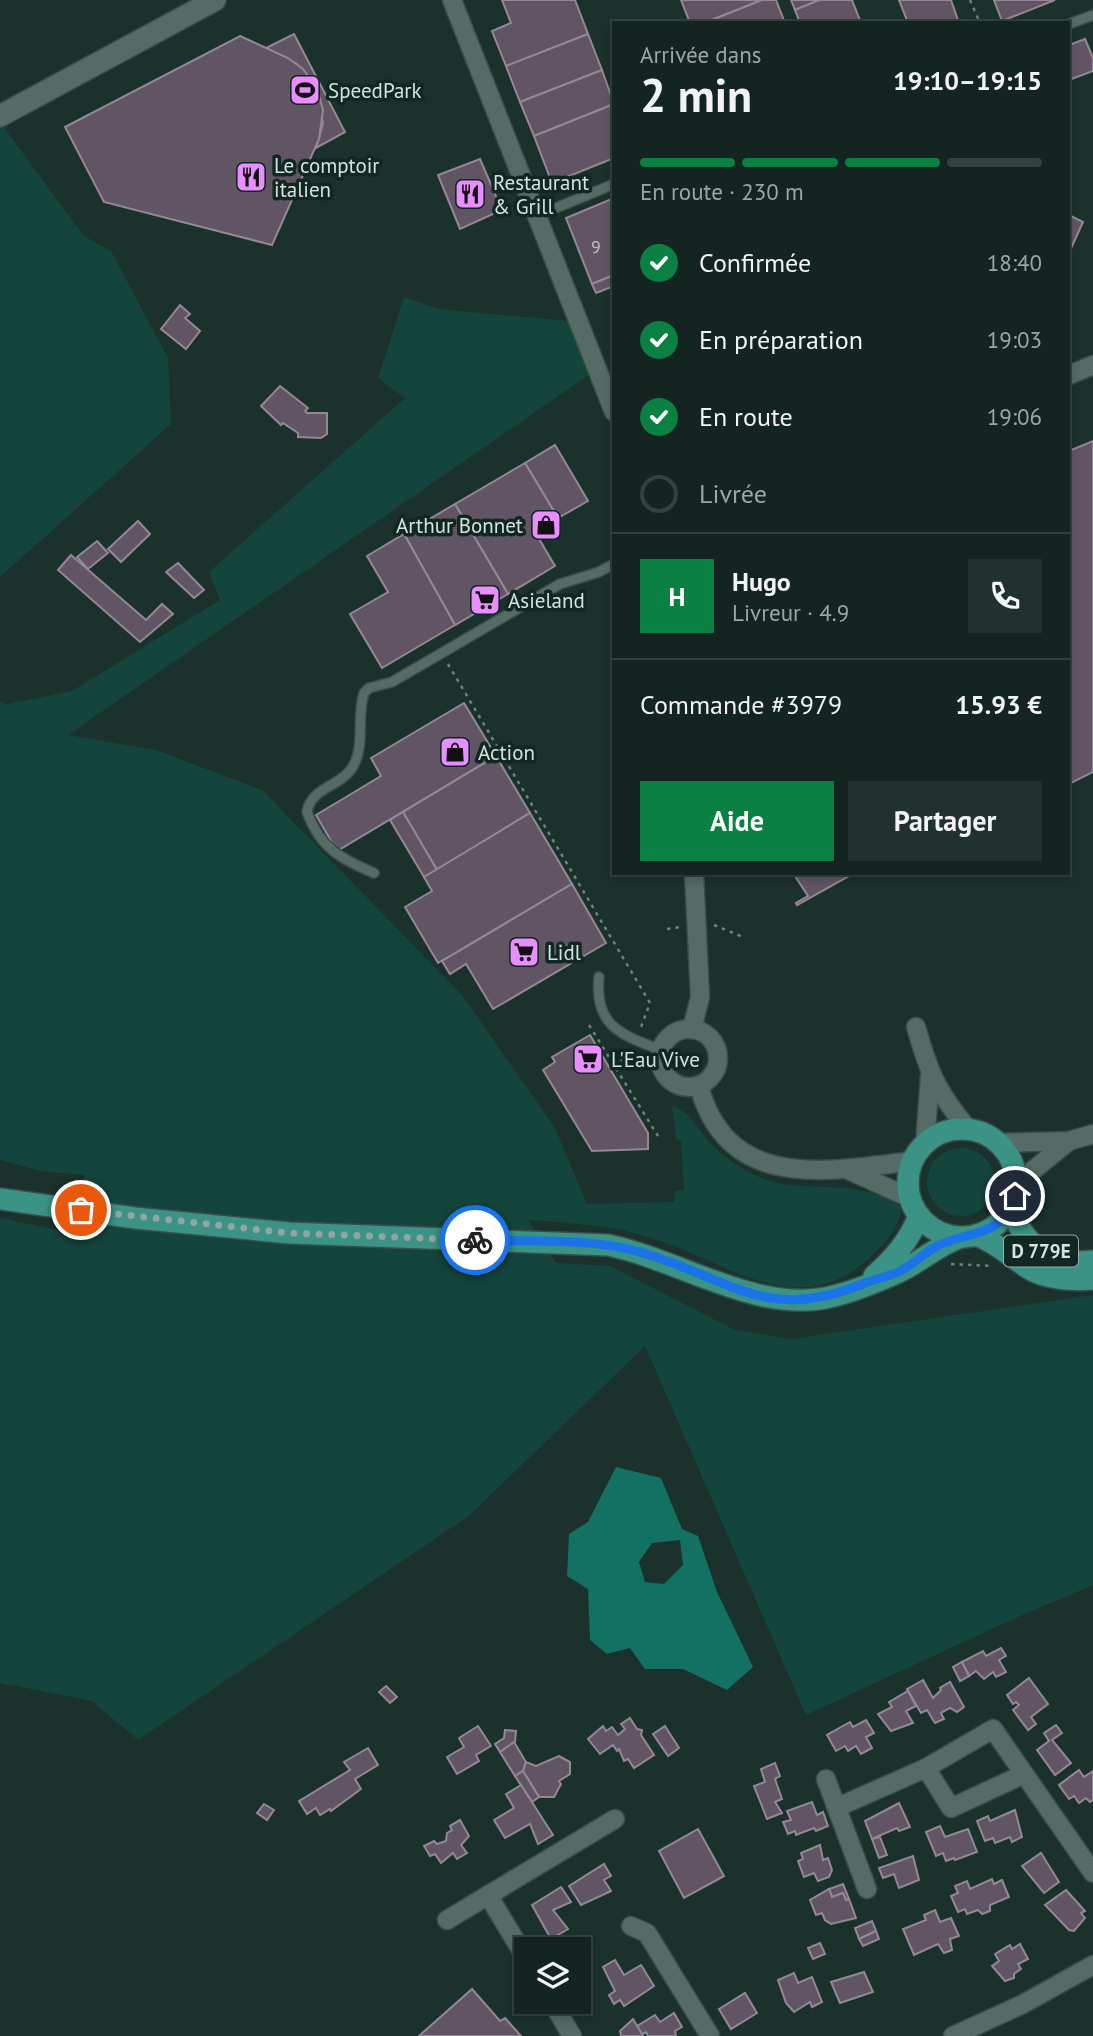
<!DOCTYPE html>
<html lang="fr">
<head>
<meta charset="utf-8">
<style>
	:root { --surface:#142521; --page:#21312e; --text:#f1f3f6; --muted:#9da5a5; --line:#33423f; --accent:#0b8043 }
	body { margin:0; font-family:"PT Sans",sans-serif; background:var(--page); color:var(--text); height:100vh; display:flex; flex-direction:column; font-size:26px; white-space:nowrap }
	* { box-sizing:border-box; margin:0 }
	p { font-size:23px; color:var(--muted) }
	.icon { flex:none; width:38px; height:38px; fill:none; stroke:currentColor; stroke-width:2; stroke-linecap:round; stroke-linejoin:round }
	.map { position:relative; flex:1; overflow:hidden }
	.sheet { position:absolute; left:612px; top:21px; width:458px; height:854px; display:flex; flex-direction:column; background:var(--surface); border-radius:0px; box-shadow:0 4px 10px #0003,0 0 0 2px var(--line) }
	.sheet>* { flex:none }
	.controls { position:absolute; left:514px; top:1937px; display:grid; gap:14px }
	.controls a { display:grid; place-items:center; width:77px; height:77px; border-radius:0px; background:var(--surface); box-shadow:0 4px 10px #0003,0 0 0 2px var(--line); font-size:35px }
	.pin { position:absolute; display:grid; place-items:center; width:60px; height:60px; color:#fff; margin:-30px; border:4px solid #fff; border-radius:50%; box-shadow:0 2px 7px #0007 }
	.courier { position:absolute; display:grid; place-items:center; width:70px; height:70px; margin:-35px; border:5px solid #1a73e8; border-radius:50%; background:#fff; color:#222; box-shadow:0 2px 9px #0007 }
	.head em { font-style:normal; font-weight:800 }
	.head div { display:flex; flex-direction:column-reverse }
	.head { display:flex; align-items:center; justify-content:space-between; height:119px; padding:0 28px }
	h1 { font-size:46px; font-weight:800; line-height:52px }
	.bar { display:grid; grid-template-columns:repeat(4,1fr); gap:10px 7px; align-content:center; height:84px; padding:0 28px }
	.bar i { height:9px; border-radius:5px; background:var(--line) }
	.bar .on { background:var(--accent) }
	.bar p { grid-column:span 4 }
	.line { display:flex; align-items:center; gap:18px; padding:0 28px; border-top:2px solid var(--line) }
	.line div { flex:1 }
	.round { display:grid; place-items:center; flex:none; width:74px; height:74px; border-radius:0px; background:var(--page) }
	ol { padding:0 28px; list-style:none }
	li { display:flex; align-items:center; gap:21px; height:77px }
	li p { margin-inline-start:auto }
	li .icon { padding:7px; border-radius:50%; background:var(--accent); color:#fff; stroke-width:4 }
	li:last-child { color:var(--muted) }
	li i { width:38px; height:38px; border:4px solid var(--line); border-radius:50% }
	.primary-button { display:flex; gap:14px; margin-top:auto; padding:14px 28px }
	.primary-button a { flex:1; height:80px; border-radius:0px; background:var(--accent); color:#fff; font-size:28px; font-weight:800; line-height:80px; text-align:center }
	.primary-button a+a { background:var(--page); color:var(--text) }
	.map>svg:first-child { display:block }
	.green { fill:#14453c }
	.water { fill:#127162; fill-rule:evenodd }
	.building { fill:#615564; stroke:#948797; stroke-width:2 }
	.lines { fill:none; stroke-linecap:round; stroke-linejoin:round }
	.lane-casing { stroke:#3a4d49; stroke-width:12 }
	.street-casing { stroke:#3a4d49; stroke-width:21 }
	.secondary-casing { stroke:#3a4d49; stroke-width:24 }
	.primary-casing { stroke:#3a4d49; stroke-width:24 }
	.path { stroke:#6f817c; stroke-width:2.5; stroke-dasharray:3.5 5; stroke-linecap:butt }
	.lane { stroke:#546b66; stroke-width:9 }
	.street { stroke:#546b66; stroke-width:18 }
	.secondary { stroke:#546b66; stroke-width:21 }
	.primary { stroke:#3a9384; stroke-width:21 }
	.done { stroke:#94a4a0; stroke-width:7; stroke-dasharray:0 12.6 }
	.route { stroke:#1a73e8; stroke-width:9 }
	.labels { text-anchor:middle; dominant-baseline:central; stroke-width:7; stroke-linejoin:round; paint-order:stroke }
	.number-label { font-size:18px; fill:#b8bfc0 }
	.shield { fill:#112722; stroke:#9aaaa6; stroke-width:2 }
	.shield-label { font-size:19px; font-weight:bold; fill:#d5e2df }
	.poi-label { font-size:21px; fill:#d5e2df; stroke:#112722; text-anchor:start }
</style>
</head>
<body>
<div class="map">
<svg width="1093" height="2036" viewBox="0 0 1093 2036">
	<rect width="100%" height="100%" fill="#1b312c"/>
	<!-- green -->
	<g class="green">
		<polygon points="0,112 5,129 84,236 111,251 168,358 171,424 0,577"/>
		<path d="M404,297L438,309L568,321L593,372L68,735L156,750L262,790L462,995L555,1128L587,1204L674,1202L675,1191L684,1190L681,1140L676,1139L672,1106C690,1110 701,1135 714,1147C727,1159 743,1170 759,1177C806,1197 854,1174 901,1207C900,1228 886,1242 871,1256C800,1325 729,1263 655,1239C613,1225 571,1223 528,1220L556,1263L610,1266L735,1330L791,1339L1093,1295V1585L1011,1620L806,1715L645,1346L470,1515L138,1740L92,1701L0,1683V1218L89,1236L84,1175L40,1171L0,1160V701L6,704L72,691L220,600L209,572L405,398L378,378Z"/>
		<circle cx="961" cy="1182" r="34"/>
	</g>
	<!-- water -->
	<path class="water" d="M616,1467L661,1478L682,1529L698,1536L717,1592L753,1667L727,1690L683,1669H645L630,1648L607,1654L590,1640L588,1589L567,1576L569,1534L588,1522ZM680,1540L683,1565L664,1584L645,1582L639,1562L652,1543Z"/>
	<!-- building -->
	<g class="building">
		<polygon points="502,0 575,0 588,34 506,66 492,31 511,23"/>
		<polygon points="681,0 762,0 704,23 690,23"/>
		<polygon points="762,0 776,0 785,23 704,23"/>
		<polygon points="791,0 819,0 795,10"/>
		<polygon points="819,0 852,0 861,23 800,23 795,10"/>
		<polygon points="899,0 951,0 959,23 908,23"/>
		<polygon points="994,0 1055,0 1002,21"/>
		<polygon points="294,34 345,132 316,148 323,124 317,88 297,64 266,48"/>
		<polygon points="588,34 602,70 520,102 506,66"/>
		<polygon points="240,36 288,58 303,69 317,88 323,110 319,139 272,245 104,202 65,127"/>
		<polygon points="1085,39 1093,58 1093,71 1069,80 1069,45"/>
		<polygon points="602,70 614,104 534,136 520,102"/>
		<polygon points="614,104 614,158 552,183 534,136"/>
		<polygon points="480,159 502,210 460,229 438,175"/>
		<polygon points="614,198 614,275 592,284 566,218"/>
		<polygon points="1069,215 1083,222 1069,253"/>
		<polygon points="614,275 614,286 596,293 592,284"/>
		<polygon points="180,305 190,314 185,318 200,331 186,349 161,329"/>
		<polygon points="280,386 308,408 305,411 307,413 327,413 327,434 321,438 298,437 298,433 283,423 281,425 261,406"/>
		<polygon points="1093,441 1093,772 1069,784 1069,451"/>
		<polygon points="555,445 588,501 558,518 525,463"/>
		<polygon points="525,463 558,518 535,532 555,566 508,594 455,504"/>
		<polygon points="455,504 508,594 455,625 404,534"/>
		<polygon points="138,521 150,534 121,562 108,549"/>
		<polygon points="404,534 455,625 382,668 350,614 388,592 367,556"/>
		<polygon points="97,541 108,553 88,569 77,557"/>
		<polygon points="71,555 146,620 162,604 173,614 140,642 58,570"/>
		<polygon points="178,563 204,590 194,598 166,572"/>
		<polygon points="464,703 496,756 337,851 316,815 381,776 371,758"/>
		<polygon points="496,756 530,813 437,870 403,812"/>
		<polygon points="403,812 437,870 424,877 390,820"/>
		<polygon points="530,813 572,884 438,963 405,907 432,891 424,877"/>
		<polygon points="793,873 848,873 849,876 797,905 796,903 808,896"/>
		<polygon points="572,884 606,943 493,1009 466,964 450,974 442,961"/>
		<polygon points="590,1035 648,1133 648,1149 592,1151 543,1070 555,1062 552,1057"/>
		<polygon points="1001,1648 1006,1656 999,1660 1006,1672 996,1677 993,1672 984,1679 976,1671 969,1676 962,1662 983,1651 986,1656"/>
		<polygon points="962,1662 969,1676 960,1681 953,1667"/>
		<polygon points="1029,1678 1048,1704 1031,1717 1036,1724 1028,1730 1013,1710 1019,1705 1016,1702 1013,1704 1007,1695"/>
		<polygon points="923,1680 933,1698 941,1690 940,1688 950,1682 964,1707 957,1712 950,1708 941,1713 944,1719 935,1723 927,1710 921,1713 907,1689"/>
		<polygon points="386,1686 397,1697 390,1703 379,1692"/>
		<polygon points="908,1691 916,1706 906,1711 913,1723 891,1731 878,1714 892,1707 889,1702"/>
		<polygon points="630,1718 637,1729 642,1730 641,1735 654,1755 634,1768 628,1759 624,1761 619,1749 617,1751 613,1745 600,1754 588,1739 603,1726 606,1731 612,1727 618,1735 625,1729 621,1724"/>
		<polygon points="866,1720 874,1733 866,1737 872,1748 861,1754 856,1746 848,1751 845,1746 836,1751 827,1735 850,1722 853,1727"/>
		<polygon points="1056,1725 1062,1733 1052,1740 1071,1763 1055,1775 1037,1750 1049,1741 1044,1733"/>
		<polygon points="478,1726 491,1746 476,1755 479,1761 457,1774 447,1757 464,1747 459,1738"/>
		<polygon points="665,1726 679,1748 668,1756 653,1734"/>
		<polygon points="505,1730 516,1731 515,1742 500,1752 495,1744 504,1738"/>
		<polygon points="514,1742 526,1762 523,1771 515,1776 500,1752"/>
		<polygon points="368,1748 378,1765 355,1779 361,1789 331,1811 330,1809 320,1815 316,1808 307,1814 299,1801 350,1770 344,1762"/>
		<polygon points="559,1756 570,1762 570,1774 559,1781 561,1784 554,1797 539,1797 523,1771 526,1762 536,1766"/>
		<polygon points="775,1763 780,1776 775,1779 782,1799 775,1802 782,1813 767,1819 754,1786 765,1782 761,1769"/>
		<polygon points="1079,1770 1084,1777 1093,1771 1093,1800 1090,1802 1086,1798 1079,1803 1074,1796 1069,1799 1059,1785"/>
		<polygon points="523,1771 539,1797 532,1802 515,1776"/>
		<polygon points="521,1785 553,1835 538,1844 530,1824 505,1838 494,1820 514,1808 506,1794"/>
		<polygon points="812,1802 817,1815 823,1812 828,1826 816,1831 814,1828 796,1835 795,1831 788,1834 783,1822 791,1820 787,1811"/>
		<polygon points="899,1803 910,1827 899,1831 897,1828 872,1839 865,1821"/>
		<polygon points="264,1804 274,1810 267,1820 257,1813"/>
		<polygon points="1015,1810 1022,1837 1012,1842 1010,1837 995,1843 993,1838 985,1841 977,1821 988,1816 990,1821"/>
		<polygon points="460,1820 469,1836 461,1845 467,1853 457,1859 453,1853 441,1863 435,1854 430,1856 424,1846 434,1841 437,1844 446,1841 447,1833 452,1830 450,1826"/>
		<polygon points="940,1826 945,1837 968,1829 977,1852 955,1860 954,1858 946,1861 943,1853 936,1856 926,1832"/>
		<polygon points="698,1829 724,1876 684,1898 659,1851"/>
		<polygon points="880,1837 887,1855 879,1858 872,1839"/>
		<polygon points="820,1845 823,1860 828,1858 832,1870 829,1877 818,1881 814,1873 804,1877 798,1861 803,1859 801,1853"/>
		<polygon points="1041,1853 1059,1882 1044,1893 1022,1866"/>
		<polygon points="913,1856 919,1880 899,1888 894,1874 883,1878 879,1868"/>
		<polygon points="604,1864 611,1876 604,1880 611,1891 581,1905 569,1886"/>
		<polygon points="992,1879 994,1884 1002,1880 1009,1897 990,1905 990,1911 982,1914 978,1910 967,1914 965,1909 958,1912 951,1896 958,1893 955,1886 967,1881 970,1889"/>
		<polygon points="843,1884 849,1899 846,1900 843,1893 832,1897 829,1889"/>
		<polygon points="561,1887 571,1902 553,1910 568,1929 551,1939 532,1905"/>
		<polygon points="829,1889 832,1897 843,1893 846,1900 849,1899 856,1918 831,1924 825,1920 822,1913 816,1915 810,1900"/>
		<polygon points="1066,1890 1085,1911 1081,1913 1085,1918 1074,1931 1069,1930 1045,1905"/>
		<polygon points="935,1910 940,1922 951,1918 959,1936 950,1939 952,1950 944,1953 938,1944 914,1955 903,1929 926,1920 924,1915"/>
		<polygon points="872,1921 876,1931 859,1939 855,1928"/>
		<polygon points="876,1931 879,1939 863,1946 859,1939"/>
		<polygon points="820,1943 825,1954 813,1959 808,1948"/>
		<polygon points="1020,1944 1028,1959 1018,1964 1021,1969 1014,1974 1014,1978 1005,1981 992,1966 999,1961 995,1954 1010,1945 1012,1949"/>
		<polygon points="615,1960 624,1975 641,1965 654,1986 624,2006 620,2000 614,2004 609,1995 615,1991 603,1967"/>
		<polygon points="864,1972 873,1992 840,2003 831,1982"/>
		<polygon points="794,1973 798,1983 812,1977 822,2002 812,2007 810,2002 794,2012 786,2003 778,1980"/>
		<polygon points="472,1989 500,2021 505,2018 521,2036 419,2036"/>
		<polygon points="745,1993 757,2013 731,2029 719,2009"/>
		<polygon points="674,2013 682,2027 675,2031 676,2036 648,2036 646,2032 642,2034 637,2026 655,2015 660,2022"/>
		<polygon points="633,2019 643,2036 621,2036 620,2031"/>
	</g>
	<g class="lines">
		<!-- lane casing -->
		<g class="lane-casing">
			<g id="lane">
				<polyline points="1069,24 1093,15"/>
				<polyline points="539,215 614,184"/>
				<path d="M374,873C341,859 320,848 307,812C311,787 340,787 352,768C366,746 356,716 364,693L369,688L392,682L560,584L599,572L614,564"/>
				<path d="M599,977C594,1026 621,1035 661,1050"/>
			</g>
		</g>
		<!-- street casing -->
		<g class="street-casing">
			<g id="street">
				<polyline points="452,0 614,412"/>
				<polyline points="1069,375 1093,365"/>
				<path d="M916,1027C929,1073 937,1092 968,1129"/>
				<polyline points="692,1029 700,997 694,873"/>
				<circle cx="689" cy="1058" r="29"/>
				<path d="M699,1086C728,1193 828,1171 913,1161"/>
				<polyline points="998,1143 1069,1141 1093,1134"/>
				<polyline points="925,1144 930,1076"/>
				<polyline points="846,1169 910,1198"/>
				<polyline points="1016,1184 1069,1141"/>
				<polyline points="1024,1774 951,1808 926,1768 993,1729 1093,1873"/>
				<polyline points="826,1779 867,1889"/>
				<polyline points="838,1807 926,1768"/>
				<polyline points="488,1895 527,1960"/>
				<polyline points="447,1920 615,1819"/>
				<polyline points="631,1926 647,1933 710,2036"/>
				<polyline points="552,2002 572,2036"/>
				<polyline points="953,2036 1023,2004 1093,1965"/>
			</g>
		</g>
		<!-- secondary casing -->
		<g class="secondary-casing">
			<polyline id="secondary" points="0,116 215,0"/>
		</g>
		<!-- primary casing -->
		<g class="primary-casing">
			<g id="primary">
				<circle cx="962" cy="1183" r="54"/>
				<path d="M0,1199L135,1218L289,1233L608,1245C681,1260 761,1316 834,1296C855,1291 879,1281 899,1272C920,1262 937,1246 959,1238"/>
				<path d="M1011,1207C1023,1246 1052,1266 1093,1261"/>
				<path d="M976,1235C997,1243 1010,1256 1028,1268C1045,1279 1073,1281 1093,1279"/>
				<path d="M874,1276C894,1258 909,1241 919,1216"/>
			</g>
		</g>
		<!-- path -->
		<g class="path">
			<polyline points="970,0 980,23"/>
			<polyline points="448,664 650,1003 641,1027"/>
			<polyline points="714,925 743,937"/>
			<polyline points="667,929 681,927"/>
			<polyline points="589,1025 658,1136"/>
			<polyline points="614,1066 630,1053"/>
			<polyline points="951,1264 993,1266"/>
		</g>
		<!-- lane -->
		<use href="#lane" class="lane"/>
		<!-- street -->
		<use href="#street" class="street"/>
		<!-- secondary -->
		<use href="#secondary" class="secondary"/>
		<!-- primary -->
		<use href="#primary" class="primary"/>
	</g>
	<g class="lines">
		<!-- done -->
		<polyline class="done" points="81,1210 289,1233 475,1240"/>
		<!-- route -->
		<path class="route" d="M475,1240C530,1242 590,1237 643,1253C734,1280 766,1324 865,1283C877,1279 889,1276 900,1271C913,1265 923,1254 935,1247C969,1229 999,1241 1015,1196"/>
	</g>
	<!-- icons -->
	<defs>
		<g id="stadium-square" transform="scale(1.575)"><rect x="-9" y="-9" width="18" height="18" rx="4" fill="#e88eff" stroke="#112722"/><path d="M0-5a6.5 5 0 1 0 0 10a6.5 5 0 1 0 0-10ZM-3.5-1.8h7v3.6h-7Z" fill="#111"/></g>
		<g id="restaurant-square" transform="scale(1.575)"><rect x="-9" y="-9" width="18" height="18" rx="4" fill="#e88eff" stroke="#112722"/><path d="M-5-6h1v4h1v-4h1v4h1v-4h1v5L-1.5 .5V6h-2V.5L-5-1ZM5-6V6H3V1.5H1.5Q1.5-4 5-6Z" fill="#111"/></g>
		<g id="shop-square" transform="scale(1.575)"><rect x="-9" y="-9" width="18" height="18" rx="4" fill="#e88eff" stroke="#112722"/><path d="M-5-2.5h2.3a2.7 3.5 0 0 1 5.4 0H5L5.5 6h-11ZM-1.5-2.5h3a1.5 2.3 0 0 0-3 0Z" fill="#111"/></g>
		<g id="supermarket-square" transform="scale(1.575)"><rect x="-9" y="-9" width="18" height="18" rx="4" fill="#e88eff" stroke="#112722"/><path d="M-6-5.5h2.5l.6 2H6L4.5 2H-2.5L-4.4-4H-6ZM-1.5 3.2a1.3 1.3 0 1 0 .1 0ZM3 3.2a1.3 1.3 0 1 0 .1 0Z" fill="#111"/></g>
	</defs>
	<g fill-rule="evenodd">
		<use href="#stadium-square" x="305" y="90"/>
		<use href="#restaurant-square" x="251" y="177"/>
		<use href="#restaurant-square" x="470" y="194"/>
		<use href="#shop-square" x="546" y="525"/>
		<use href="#supermarket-square" x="485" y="600"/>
		<use href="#shop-square" x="455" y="752"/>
		<use href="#supermarket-square" x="524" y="952"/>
		<use href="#supermarket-square" x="588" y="1059"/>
	</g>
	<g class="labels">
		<!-- number labels -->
		<g class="number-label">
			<text x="596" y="246">9</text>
		</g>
		<!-- shield labels -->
		<rect class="shield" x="1004" y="1235.5" width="74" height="31" rx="5"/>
		<g class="shield-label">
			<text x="1041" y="1251">D 779E</text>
		</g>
		<!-- poi labels -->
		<g class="poi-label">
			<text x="328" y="90">SpeedPark</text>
			<text x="274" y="165">Le comptoir<tspan x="274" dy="24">italien</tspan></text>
			<text x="493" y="182">Restaurant<tspan x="493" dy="24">&amp; Grill</tspan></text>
			<text x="523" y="525" text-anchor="end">Arthur Bonnet</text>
			<text x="508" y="600">Asieland</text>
			<text x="478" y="752">Action</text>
			<text x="547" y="952">Lidl</text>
			<text x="611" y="1059">L'Eau Vive</text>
		</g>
	</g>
</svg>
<div class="controls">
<a><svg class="icon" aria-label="layers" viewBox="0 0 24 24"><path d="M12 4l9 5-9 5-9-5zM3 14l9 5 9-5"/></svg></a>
</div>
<div class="pin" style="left:81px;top:1210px;background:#ea580c"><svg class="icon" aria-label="bag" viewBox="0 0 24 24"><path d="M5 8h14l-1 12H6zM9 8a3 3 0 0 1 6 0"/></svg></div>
<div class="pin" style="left:1015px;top:1196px;background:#1f2937"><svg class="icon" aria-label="home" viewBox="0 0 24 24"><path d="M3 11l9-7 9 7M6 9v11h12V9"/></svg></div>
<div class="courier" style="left:475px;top:1240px"><svg class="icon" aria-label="bike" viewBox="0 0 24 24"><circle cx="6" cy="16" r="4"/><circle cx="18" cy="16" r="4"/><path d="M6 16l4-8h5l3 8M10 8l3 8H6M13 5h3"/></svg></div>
<section class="sheet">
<div class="head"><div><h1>2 min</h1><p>Arrivée dans</p></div><em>19:10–19:15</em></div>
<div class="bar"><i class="on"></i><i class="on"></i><i class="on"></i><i></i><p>En route · 230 m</p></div>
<ol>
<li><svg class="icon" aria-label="check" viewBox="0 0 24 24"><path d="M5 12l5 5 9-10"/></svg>Confirmée<p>18:40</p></li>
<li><svg class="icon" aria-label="check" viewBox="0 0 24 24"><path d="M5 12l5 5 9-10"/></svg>En préparation<p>19:03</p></li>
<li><svg class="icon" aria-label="check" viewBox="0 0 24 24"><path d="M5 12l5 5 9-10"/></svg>En route<p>19:06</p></li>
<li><i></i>Livrée</li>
</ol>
<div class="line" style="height:126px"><b class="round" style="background:var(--accent);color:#fff">H</b><div><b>Hugo</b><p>Livreur · 4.9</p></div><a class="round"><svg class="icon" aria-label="phone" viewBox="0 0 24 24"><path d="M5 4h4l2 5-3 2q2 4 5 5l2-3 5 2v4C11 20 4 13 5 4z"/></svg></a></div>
<div class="line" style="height:91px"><div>Commande #3979</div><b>15.93 €</b></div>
<div class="primary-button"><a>Aide</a><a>Partager</a></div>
</section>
</div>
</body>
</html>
